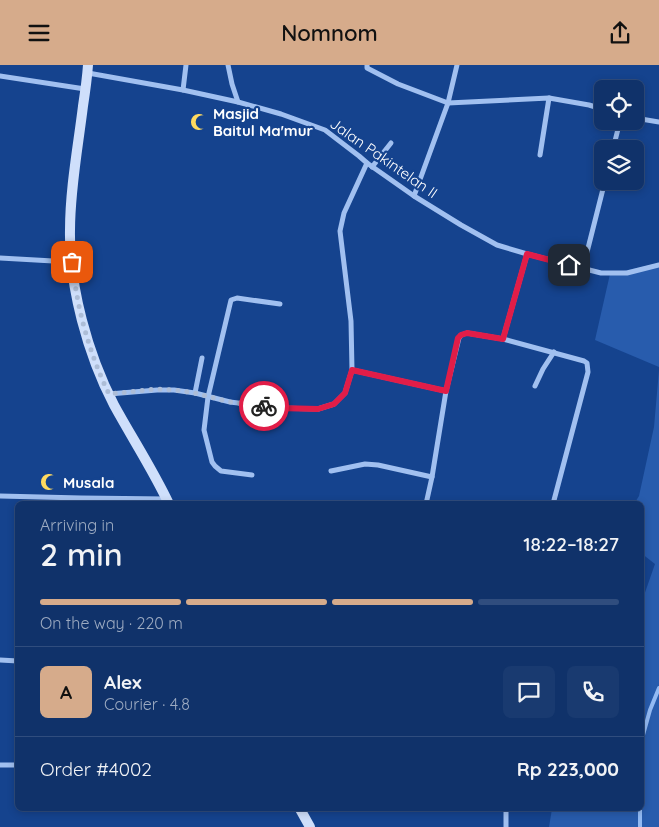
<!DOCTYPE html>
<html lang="en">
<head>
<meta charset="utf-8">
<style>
	:root { --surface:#10326a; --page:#193a70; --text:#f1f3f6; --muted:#9caac1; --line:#304d7e; --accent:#d6ab8b }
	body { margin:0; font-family:Quicksand,sans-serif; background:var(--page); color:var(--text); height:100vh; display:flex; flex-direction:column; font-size:19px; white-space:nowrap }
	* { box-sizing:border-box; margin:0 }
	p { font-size:16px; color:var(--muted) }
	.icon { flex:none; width:28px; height:28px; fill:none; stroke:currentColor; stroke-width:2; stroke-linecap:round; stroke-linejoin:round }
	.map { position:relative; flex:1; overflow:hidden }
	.side { position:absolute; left:15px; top:436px; width:629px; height:310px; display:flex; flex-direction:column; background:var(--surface); border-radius:8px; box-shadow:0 2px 8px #0003,0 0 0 1px var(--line) }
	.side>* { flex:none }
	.fabs { position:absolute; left:594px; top:15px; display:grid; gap:10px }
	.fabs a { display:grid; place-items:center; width:50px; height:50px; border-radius:8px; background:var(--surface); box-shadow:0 2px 8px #0003,0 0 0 1px var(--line); font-size:25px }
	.pin { position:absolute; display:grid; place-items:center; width:42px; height:42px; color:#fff; margin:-21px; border-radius:10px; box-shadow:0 2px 8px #0006 }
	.courier { position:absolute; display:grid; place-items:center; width:50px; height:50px; margin:-25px; border:4px solid #e11d48; border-radius:50%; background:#fff; color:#222; box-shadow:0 1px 6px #0007 }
	.summary em { font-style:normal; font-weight:600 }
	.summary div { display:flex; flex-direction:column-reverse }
	.summary { display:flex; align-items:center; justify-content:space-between; height:85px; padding:0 25px }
	h1 { font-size:32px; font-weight:600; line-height:38px }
	.bar { display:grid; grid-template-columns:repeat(4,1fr); gap:8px 5px; align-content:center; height:60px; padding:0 25px }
	.bar i { height:6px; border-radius:4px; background:var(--line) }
	.bar .current { background:var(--accent) }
	.bar p { grid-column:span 4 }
	.line { display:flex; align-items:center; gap:12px; padding:0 25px; border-top:1px solid var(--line) }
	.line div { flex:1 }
	.round { display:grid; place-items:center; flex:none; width:52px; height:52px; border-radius:8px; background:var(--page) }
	header { display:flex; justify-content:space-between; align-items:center; height:65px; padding:0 25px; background:var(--accent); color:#111; font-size:22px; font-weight:600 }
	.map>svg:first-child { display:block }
	.green { fill:#285cad }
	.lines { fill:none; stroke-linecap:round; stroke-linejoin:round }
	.stream { stroke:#93baf3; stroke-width:4 }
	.minor { stroke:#a1c0f0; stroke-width:5 }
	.secondary { stroke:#cfdffb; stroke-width:10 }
	.done { stroke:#adbdd7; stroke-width:5; stroke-dasharray:0 9 }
	.route { stroke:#e11d48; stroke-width:6 }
	.labels { text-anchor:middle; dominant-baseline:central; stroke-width:4.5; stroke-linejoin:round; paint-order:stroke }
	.poi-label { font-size:15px; font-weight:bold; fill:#fff; stroke:#15438e; text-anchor:start }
	.street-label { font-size:15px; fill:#fff; stroke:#15438e }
</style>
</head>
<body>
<header><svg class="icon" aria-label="menu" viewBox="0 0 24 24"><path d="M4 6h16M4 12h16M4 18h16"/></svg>Nomnom<svg class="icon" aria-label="share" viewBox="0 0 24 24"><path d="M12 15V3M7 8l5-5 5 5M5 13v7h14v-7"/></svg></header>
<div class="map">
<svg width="659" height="762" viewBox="0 0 659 762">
	<rect width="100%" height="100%" fill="#15438e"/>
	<!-- green -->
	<g class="green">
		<polygon points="659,198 659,302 595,275 610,209"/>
		<polygon points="659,305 659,762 549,762 552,744 641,744 641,539 655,499 641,488 641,439 634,439 639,431 654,362"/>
	</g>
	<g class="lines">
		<!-- stream -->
		<g class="stream">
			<polyline points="641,714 643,670 650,645 659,623"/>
			<polyline points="640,744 640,762"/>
		</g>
		<!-- minor -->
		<g class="minor">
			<polyline points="228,0 232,19 238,37"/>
			<polyline points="367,0 367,3 398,19 448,38 549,33 589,40 602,44"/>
			<polyline points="88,8 183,25 238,37 281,49 325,65 359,91 367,98 414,131 461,160 497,180 527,189 601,208 627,208 659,200"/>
			<polyline points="0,11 85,24"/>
			<polyline points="183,25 186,0"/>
			<polyline points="635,53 659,57"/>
			<polyline points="613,84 620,56"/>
			<polyline points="540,90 549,33"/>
			<polyline points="372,102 391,78"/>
			<polyline points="414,131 448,38 457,0"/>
			<polyline points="0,193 71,197"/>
			<polyline points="583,203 605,116"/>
			<polyline points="503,274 584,296 587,298 588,307 553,439"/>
			<polyline points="352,305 446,326 459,273 461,270 467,268 503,274 527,189"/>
			<polyline points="535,321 543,304 554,287"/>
			<polyline points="195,328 202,293"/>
			<polyline points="109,329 157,325 174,325 195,328 230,337 278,343 318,344 334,339 345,328 352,305 351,256 340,166 344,148 367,98"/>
			<polyline points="331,406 365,399 378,400 432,412"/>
			<polyline points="252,410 221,406 215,401 212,397 204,365 208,332 231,235 237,233 280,239"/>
			<polyline points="0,431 81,433 166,434"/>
			<polyline points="426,439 432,412 446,326"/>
			<polyline points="0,595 18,596"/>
			<polyline points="0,700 18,700"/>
			<polyline points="506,762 506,744"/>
		</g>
		<!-- secondary -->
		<g class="secondary">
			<path d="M88,0C87,14 85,28 83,41C78,82 70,124 70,165C69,222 88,290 114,340C132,373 153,405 169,439"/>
			<polyline points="300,744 310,762"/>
		</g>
	</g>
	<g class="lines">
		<!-- done -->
		<path class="done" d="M72,197C77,243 89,288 109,329L157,324L174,325L195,328L230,337L264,341"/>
		<!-- route -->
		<polyline class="route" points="264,341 278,343 318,344 334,339 345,328 352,305 446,326 458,273 461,270 467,268 503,274 527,189 569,200"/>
	</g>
	<!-- icons -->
	<defs>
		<g id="mosque-bare" transform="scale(1.35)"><path d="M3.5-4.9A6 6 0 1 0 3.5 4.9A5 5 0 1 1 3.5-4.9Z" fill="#ffda60" stroke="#15438e" stroke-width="2.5" paint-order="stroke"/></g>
	</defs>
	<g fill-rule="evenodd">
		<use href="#mosque-bare" x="199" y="57"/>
		<use href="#mosque-bare" x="49" y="417"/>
	</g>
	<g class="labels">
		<!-- poi labels -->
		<g class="poi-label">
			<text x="213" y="48">Masjid<tspan x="213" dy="17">Baitul Ma'mur</tspan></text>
			<text x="63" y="417">Musala</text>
		</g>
		<!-- street labels -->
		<g class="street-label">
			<text transform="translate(384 93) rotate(35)">Jalan Pakintelan II</text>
		</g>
	</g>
</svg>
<div class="fabs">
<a><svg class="icon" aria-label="locate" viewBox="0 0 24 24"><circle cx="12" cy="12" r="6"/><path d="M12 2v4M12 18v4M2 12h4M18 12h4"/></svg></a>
<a><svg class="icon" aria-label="layers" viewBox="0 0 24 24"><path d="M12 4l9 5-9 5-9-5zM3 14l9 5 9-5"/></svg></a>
</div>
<div class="pin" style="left:72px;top:197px;background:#ea580c"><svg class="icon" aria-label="bag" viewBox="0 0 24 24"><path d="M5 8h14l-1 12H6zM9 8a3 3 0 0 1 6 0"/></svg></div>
<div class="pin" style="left:569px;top:200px;background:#1f2937"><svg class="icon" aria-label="home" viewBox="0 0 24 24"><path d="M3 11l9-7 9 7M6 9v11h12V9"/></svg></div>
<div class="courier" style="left:264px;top:341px"><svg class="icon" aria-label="bike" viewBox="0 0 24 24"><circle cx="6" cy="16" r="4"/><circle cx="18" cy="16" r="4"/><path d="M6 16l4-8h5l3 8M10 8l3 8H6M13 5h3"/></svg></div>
<section class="side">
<div class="summary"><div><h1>2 min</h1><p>Arriving in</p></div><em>18:22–18:27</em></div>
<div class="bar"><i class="current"></i><i class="current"></i><i class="current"></i><i></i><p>On the way · 220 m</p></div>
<div class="line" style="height:90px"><b class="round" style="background:var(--accent);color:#111">A</b><div><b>Alex</b><p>Courier · 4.8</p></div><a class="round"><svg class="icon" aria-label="chat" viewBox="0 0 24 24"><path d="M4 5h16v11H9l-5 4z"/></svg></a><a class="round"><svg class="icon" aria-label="phone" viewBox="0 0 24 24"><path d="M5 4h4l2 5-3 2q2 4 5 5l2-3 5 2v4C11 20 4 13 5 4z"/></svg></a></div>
<div class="line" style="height:65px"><div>Order #4002</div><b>Rp 223,000</b></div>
</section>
</div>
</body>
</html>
